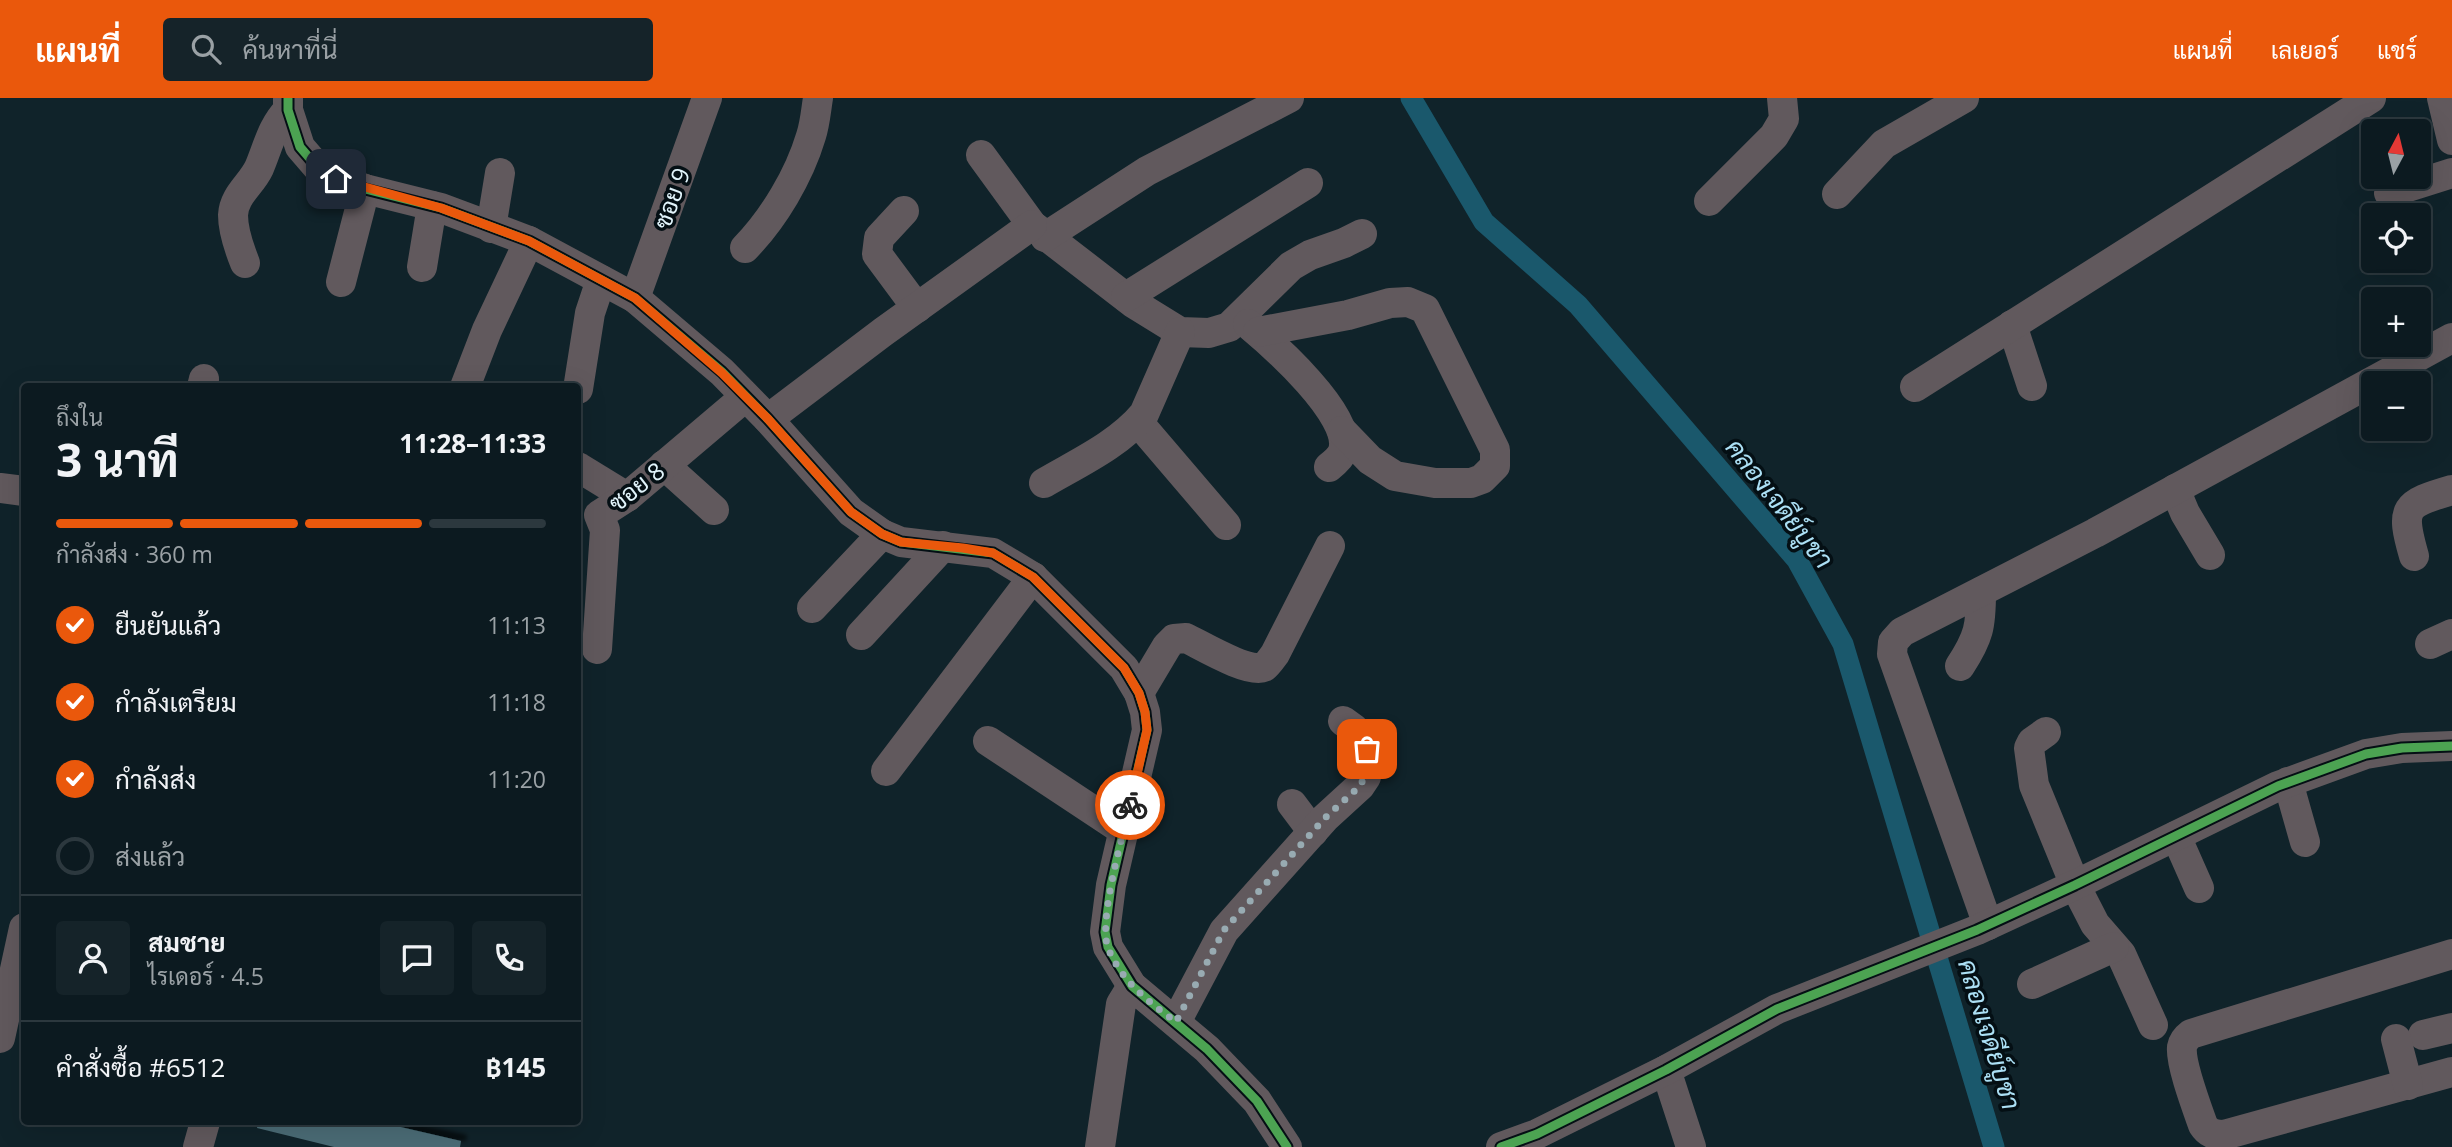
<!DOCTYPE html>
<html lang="th">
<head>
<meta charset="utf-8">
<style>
	:root { --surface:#0c1a20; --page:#152329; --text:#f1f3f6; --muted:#9aa1a5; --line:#2c383e; --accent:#ea580c }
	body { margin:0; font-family:"Open Sans",Sarabun,sans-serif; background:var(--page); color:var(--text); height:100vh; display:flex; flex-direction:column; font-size:26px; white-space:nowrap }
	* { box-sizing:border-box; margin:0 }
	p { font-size:23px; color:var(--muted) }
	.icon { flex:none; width:38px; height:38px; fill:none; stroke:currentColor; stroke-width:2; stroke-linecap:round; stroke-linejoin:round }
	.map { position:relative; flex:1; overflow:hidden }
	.drawer { position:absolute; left:21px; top:285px; width:560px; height:742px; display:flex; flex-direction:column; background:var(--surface); border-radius:7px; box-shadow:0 7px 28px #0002,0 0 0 2px var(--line) }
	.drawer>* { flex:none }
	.needle { width:46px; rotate:7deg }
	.buttons { position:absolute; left:2361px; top:21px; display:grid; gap:14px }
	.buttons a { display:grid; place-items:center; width:70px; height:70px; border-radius:7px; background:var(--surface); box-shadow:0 7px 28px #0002,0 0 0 2px var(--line); font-size:35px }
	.pin { position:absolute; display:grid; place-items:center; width:60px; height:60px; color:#fff; margin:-30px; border-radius:14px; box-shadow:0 4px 10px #0006 }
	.courier { position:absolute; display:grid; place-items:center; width:70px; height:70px; margin:-35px; border:5px solid #ea580c; border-radius:50%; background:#fff; color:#222; box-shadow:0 2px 9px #0007 }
	.head em { font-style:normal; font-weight:700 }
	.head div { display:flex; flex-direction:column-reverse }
	.head { display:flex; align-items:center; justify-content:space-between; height:119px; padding:0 35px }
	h1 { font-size:46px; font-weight:700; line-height:52px }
	.bar { display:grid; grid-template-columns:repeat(4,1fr); gap:10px 7px; align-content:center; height:84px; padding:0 35px }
	.bar i { height:9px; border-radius:5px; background:var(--line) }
	.bar .selected { background:var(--accent) }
	.bar p { grid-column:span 4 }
	.line { display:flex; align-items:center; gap:18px; padding:0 35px; border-top:2px solid var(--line) }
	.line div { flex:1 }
	.round { display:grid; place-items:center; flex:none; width:74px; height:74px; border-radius:7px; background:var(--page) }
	ol { padding:0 35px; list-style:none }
	li { display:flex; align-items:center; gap:21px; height:77px }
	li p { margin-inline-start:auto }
	li .icon { padding:7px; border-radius:50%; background:var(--accent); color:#fff; stroke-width:4 }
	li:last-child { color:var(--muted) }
	li i { width:38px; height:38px; border:4px solid var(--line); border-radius:50% }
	header { display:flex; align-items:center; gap:42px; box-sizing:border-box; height:98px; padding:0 35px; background:var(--accent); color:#fff }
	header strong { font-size:33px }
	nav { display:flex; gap:38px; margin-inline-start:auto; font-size:24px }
	.search { width:490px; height:63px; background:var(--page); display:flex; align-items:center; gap:18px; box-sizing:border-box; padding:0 24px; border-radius:7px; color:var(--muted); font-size:26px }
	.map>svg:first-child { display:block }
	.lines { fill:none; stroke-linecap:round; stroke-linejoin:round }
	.canal { stroke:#1a586c; stroke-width:21 }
	.building { fill:#4b6c76; filter:url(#shadow) }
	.minor { stroke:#61595d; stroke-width:30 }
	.cycleway-casing { stroke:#040f14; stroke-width:13 }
	.cycleway { stroke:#4ca352; stroke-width:9 }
	.done { stroke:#98abb2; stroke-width:7; stroke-dasharray:0 12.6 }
	.route { stroke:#ea580c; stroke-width:9 }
	.labels { text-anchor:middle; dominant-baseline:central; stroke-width:7; stroke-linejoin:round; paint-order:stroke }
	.street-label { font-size:24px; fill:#e1f4fb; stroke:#040f14 }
	.water-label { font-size:26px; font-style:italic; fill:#ace0f5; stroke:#040f14 }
</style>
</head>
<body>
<header>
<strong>แผนที่</strong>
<div class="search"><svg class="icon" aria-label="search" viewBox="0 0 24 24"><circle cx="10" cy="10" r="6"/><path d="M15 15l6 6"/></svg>ค้นหาที่นี่</div>
<nav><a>แผนที่</a><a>เลเยอร์</a><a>แชร์</a></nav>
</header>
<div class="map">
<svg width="2452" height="1049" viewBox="0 0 2452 1049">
	<defs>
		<filter id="shadow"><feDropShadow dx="6" dy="-6" stdDeviation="2" flood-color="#0009"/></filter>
	</defs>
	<rect width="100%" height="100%" fill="#10232a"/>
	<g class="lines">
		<!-- canal -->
		<polyline class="canal" points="1411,0 1484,124 1578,207 1797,462 1843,546 1994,1049"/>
	</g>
	<!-- building -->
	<polygon class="building" points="258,1024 379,1024 461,1043 460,1049 334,1049 257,1030"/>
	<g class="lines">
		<!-- minor -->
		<g class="minor">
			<polyline points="288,0 288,12 300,49 319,71 336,81 365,91 441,110 529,143 635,200 722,274 768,321 851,414 882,436 901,444 993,455 1033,479 1124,570 1139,595 1145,614 1147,632 1111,787 1105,834 1108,849 1132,888 1207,951 1257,1003 1287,1049"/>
			<polyline points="2442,0 2452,42"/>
			<polyline points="981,57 1032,127 1133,205 1180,234 1209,235 1229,229 1291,168 1310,157 1344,145 1362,136"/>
			<polyline points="2389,95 2452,75"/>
			<polyline points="1837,96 1884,46 1964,0"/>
			<polyline points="1709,103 1774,38 1784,21 1782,0"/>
			<polyline points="904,113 879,140 877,156 917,210"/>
			<polyline points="491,130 500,75"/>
			<polyline points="1045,139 1147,73 1289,0"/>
			<path d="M745,150C774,120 799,78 811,38C815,26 816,12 818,0"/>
			<path d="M245,165C239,150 233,133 233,117C234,97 251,87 259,70C268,49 272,28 288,12"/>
			<polyline points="422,169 432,108"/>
			<polyline points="341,184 365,91"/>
			<polyline points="1126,199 1308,85"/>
			<polyline points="635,200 707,0"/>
			<path d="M1248,226C1272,246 1354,318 1343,353C1341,359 1334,365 1329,369"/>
			<polyline points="2012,227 2032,288"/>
			<polyline points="1258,234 1348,217 1390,205 1408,204 1425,211 1495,352 1495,368 1482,381 1471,385 1435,385 1395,378 1370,362 1342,333"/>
			<polyline points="202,289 204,281"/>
			<polyline points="465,289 487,232 529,143"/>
			<polyline points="1915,289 2371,0"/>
			<polyline points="578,291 590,215 601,182"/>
			<polyline points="768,321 883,234 1032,127"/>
			<polyline points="1138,324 1226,427"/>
			<polyline points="664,367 714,412"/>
			<polyline points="578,369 627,399"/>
			<path d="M1044,385C1078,365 1118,347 1144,316L1180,234"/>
			<polyline points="0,390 24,393"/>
			<polyline points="2175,391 2185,415 2210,457"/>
			<path d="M2414,458C2400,409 2404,406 2452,392"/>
			<polyline points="812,510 882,436"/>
			<polyline points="861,537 943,448"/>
			<polyline points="2430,546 2452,536"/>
			<polyline points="597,551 605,432 599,417 627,399 745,299"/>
			<path d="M1960,568C1979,539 1981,528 1981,494"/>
			<path d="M1139,595L1167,548L1174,541L1186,540C1201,547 1249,576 1264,569C1268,566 1272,560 1275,556L1330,448"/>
			<polyline points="2046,634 2032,644 2029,650 2034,687 2075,787 2095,826 2121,856 2153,927"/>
			<polyline points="988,643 1124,733"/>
			<polyline points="886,673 1033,479"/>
			<polyline points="2288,684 2305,744"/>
			<polyline points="1292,706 1313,734"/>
			<polyline points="2176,738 2199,790"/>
			<polyline points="1988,827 1892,556 1893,544 1902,534 2095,435 2452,240"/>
			<path d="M2452,856L2191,936C2187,939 2183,943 2182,949C2180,965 2197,1010 2203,1027C2208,1035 2214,1037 2224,1037L2452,974"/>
			<polyline points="2032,886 2114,849"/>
			<polyline points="1176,924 1224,833 1325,720 1360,688 1366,679 1369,660 1363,641 1354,631 1343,623"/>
			<polyline points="2423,937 2452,930"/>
			<polyline points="0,940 24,830"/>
			<polyline points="2396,941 2408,987"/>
			<polyline points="1666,972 1691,1049"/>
			<polyline points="198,1049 205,1024"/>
			<polyline points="1100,1049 1121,906 1132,888"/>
			<polyline points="1501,1049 1537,1036 1666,972 1777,911 1977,832 2075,787 2278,688 2366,656 2402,650 2452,648"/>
		</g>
		<!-- cycleway casing -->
		<g class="cycleway-casing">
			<g id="cycleway">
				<polyline points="288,0 288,12 300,49 319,71 336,81 365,91 441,110 529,143 635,200 722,274 768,321 851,414 882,436 901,444 993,455 1033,479 1124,570 1139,595 1145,614 1147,632 1111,787 1105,834 1108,849 1132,888 1207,951 1257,1003 1287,1049"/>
				<polyline points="1501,1049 1537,1036 1666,972 1777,911 1977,832 2075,787 2278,688 2366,656 2402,650 2452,648"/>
			</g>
		</g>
		<!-- cycleway -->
		<use href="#cycleway" class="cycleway"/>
	</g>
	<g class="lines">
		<!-- done -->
		<path class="done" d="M1130,707C1123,737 1098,823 1108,850C1121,883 1149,904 1176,924L1224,832L1325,720L1360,688L1367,674L1369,660L1367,651"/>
		<!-- route -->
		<polyline class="route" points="336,81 441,110 529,143 635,200 722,275 768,321 851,414 882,436 901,444 963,450 993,455 1033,479 1124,570 1139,595 1145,614 1147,632 1130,707"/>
	</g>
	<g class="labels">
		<!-- street labels -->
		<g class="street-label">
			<text transform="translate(671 100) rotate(-70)">ซอย 9</text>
			<text transform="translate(636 388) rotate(-38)">ซอย 8</text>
		</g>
		<!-- water labels -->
		<g class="water-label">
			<text transform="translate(1780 405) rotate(52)">คลองเจดีย์บูชา</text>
			<text transform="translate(1990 936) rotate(73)">คลองเจดีย์บูชา</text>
		</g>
	</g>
</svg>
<div class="buttons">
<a><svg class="needle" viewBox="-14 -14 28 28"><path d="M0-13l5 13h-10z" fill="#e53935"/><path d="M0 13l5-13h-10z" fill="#9aa1a5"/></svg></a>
<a><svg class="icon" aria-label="locate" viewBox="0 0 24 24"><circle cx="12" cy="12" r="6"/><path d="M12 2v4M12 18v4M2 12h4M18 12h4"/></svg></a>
<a>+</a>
<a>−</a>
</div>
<div class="pin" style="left:1367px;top:651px;background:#ea580c"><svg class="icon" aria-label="bag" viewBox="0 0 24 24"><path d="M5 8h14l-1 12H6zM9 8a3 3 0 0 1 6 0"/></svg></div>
<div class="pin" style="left:336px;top:81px;background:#1f2937"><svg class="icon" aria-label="home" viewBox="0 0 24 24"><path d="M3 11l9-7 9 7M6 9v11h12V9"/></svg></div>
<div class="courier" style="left:1130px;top:707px"><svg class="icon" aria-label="bike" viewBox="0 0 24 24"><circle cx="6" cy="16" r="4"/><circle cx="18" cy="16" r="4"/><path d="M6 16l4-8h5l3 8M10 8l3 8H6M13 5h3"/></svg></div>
<section class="drawer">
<div class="head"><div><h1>3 นาที</h1><p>ถึงใน</p></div><em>11:28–11:33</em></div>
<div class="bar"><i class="selected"></i><i class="selected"></i><i class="selected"></i><i></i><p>กำลังส่ง · 360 m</p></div>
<ol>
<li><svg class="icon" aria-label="check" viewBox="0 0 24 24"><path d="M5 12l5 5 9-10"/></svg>ยืนยันแล้ว<p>11:13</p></li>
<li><svg class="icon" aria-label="check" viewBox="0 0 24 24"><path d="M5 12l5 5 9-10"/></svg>กำลังเตรียม<p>11:18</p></li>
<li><svg class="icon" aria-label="check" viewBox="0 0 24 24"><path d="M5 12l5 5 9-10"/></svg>กำลังส่ง<p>11:20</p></li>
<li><i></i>ส่งแล้ว</li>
</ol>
<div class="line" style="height:126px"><a class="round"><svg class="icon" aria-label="person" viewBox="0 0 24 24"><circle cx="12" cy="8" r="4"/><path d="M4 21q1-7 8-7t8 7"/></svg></a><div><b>สมชาย</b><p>ไรเดอร์ · 4.5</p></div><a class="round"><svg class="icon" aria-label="chat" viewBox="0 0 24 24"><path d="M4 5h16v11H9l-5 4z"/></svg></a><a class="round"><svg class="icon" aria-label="phone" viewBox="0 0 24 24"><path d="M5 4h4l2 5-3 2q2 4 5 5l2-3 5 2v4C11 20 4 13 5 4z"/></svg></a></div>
<div class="line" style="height:91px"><div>คำสั่งซื้อ #6512</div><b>฿145</b></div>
</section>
</div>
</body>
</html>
